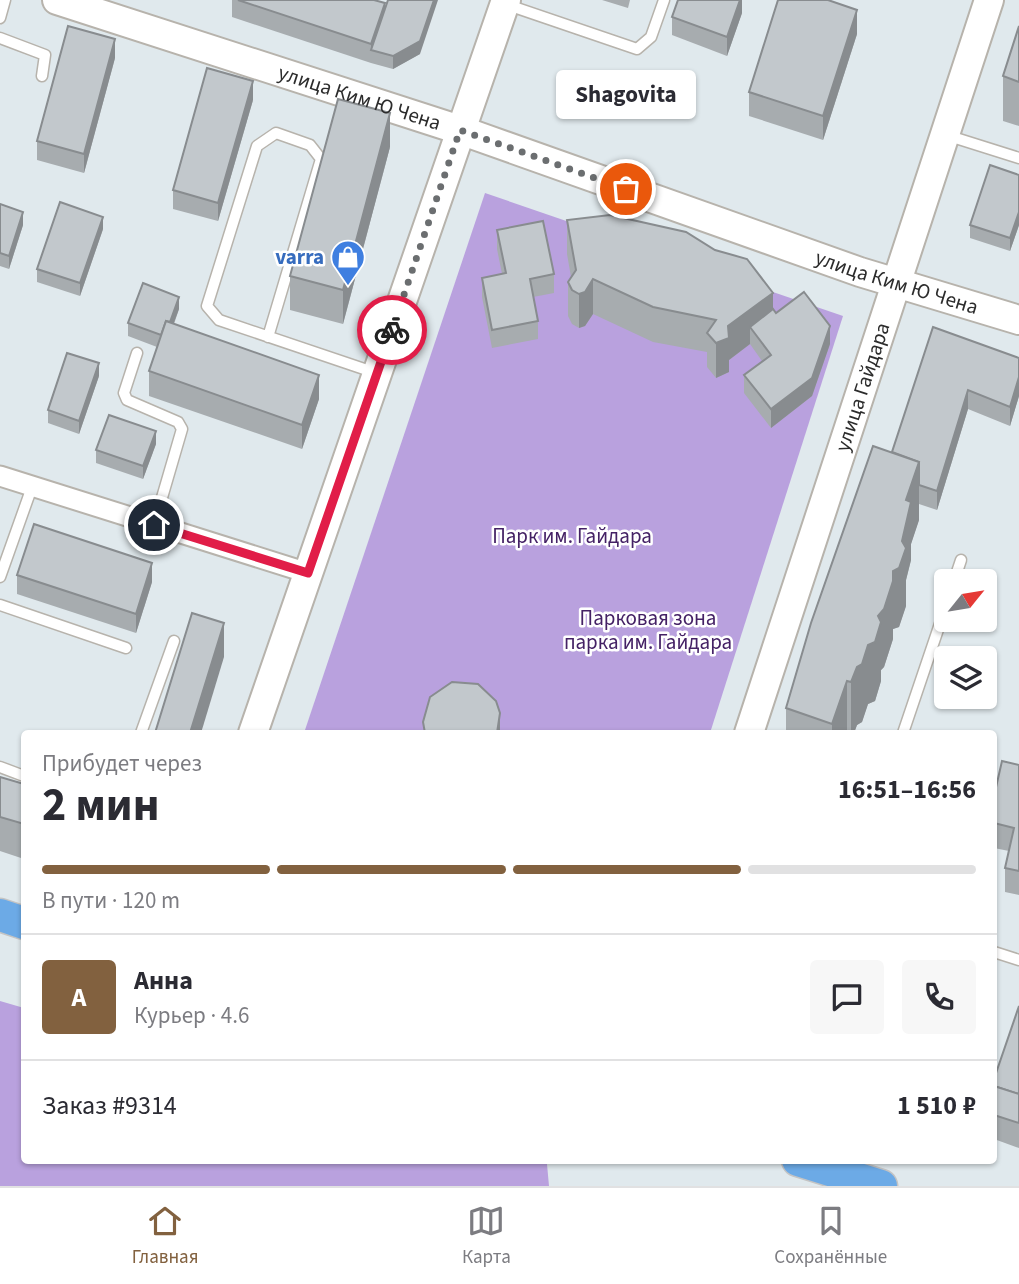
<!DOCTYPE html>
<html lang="ru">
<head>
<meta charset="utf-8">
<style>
	:root { --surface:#fff; --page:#f7f7f7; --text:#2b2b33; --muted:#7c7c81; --line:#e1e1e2; --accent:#82613f }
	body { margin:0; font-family:"Source Sans 3",sans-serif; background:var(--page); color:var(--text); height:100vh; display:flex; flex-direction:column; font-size:26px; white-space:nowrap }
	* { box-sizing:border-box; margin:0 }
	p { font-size:23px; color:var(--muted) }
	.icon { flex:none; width:38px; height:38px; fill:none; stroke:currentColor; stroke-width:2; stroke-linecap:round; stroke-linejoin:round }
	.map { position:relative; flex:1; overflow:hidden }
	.drawer { position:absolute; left:21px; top:730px; width:976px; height:434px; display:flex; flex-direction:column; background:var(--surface); border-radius:7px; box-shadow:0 2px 5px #0004 }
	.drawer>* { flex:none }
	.needle { width:46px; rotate:60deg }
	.buttons { position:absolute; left:934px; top:569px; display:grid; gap:14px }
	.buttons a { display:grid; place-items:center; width:63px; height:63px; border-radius:7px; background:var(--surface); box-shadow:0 2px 5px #0004; font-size:35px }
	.pin { position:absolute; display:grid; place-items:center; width:60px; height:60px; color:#fff; margin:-30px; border:4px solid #fff; border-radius:50%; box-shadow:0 2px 7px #0007 }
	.courier { position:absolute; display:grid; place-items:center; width:70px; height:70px; margin:-35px; border:5px solid #e11d48; border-radius:50%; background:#fff; color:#222; box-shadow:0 2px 9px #0007 }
	.bubble { position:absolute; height:49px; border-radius:7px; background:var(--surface); box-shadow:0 2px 5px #0004; font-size:23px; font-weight:700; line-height:49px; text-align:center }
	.headline em { font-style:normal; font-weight:700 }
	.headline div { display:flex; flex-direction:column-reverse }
	.headline { display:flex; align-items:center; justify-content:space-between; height:119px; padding:0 21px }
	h1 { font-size:46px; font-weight:700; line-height:52px }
	.bar { display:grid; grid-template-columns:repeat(4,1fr); gap:10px 7px; align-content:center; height:84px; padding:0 21px }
	.bar i { height:9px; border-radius:5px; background:var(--line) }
	.bar .active { background:var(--accent) }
	.bar p { grid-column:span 4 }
	.line { display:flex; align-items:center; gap:18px; padding:0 21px; border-top:2px solid var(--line) }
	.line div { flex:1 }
	.round { display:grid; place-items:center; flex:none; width:74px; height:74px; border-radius:7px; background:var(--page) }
	.tab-bar { display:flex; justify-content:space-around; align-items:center; height:98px; border-top:2px solid var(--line); background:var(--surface); font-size:19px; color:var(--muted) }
	.tab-bar a { display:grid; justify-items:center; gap:4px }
	.tab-bar .active { color:var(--accent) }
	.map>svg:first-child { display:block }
	.green { fill:#b9a1de }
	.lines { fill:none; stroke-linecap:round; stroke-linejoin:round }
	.lane-casing { stroke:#b7b3ac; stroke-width:13 }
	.street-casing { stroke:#b7b3ac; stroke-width:23 }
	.secondary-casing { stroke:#b7b3ac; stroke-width:32 }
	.primary-casing { stroke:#c4c4c4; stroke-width:35 }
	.lane { stroke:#fff; stroke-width:10 }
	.street { stroke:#fff; stroke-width:19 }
	.secondary { stroke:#fff; stroke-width:28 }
	.primary { stroke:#6caae6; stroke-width:32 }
	.wall { fill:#a7acaf }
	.shaded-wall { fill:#888c8f }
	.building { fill:#c2c8cc; stroke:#888c8f; stroke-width:2 }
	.done { stroke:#6b6e70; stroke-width:7; stroke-dasharray:0 12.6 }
	.route { stroke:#e11d48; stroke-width:9 }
	.labels { text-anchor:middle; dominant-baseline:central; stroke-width:5; stroke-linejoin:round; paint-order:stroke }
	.street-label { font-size:21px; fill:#2c2c2c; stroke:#fff }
	.shop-label { font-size:21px; font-weight:bold; fill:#366cbe; stroke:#fff; text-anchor:end }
	.park-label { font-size:21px; fill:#442165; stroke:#fff }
</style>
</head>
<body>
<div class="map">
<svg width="1019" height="1186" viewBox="0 0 1019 1186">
	<rect width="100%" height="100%" fill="#e0e9ed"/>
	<!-- green -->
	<g class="green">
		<polygon points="485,193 843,316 710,733 304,733"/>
		<polygon points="0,1001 24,1008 24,1160 535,1160 547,1164 549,1186 0,1186"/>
	</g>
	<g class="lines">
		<!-- lane casing -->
		<g class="lane-casing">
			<g id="lane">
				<polyline points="505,4 637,49 651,37 664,0"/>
				<polyline points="0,18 5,0"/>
				<polyline points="0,38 45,55 42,76"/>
				<polyline points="946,135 1019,158"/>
				<polyline points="268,337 321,159 310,145 276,133 257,146 207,306 219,320 373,372"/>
				<polyline points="137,353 124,393 127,400 178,422 182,429 154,525"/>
				<polyline points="0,577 32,487"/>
				<polyline points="954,581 961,560"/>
				<polyline points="0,605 126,648"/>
				<polyline points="141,733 174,641"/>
				<polyline points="903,733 947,603"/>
				<polyline points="0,767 24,776"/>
				<polyline points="994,952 1019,960"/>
			</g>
		</g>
		<!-- street casing -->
		<g class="street-casing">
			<polyline id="street" points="0,476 308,573"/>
		</g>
		<!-- secondary casing -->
		<g class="secondary-casing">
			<g id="secondary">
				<path id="s1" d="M57,0L460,130L860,272L1019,320"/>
				<polyline points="253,733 506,0"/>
				<path id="s2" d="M749,733L989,0"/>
			</g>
		</g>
		<!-- primary casing -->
		<g class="primary-casing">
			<g id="primary">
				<polyline points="0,915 24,923"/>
				<polyline points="798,1160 881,1186"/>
			</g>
		</g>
		<!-- lane -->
		<use href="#lane" class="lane"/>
		<!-- street -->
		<use href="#street" class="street"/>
		<!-- secondary -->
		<use href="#secondary" class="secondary"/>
		<!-- primary -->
		<use href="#primary" class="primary"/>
	</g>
	<!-- wall -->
	<g class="wall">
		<polygon points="232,0 374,0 385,9 420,54 393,69 371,63 232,17"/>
		<polygon points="602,0 630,0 628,8"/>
		<polygon points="742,0 742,13 727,56 672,35 672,17"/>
		<polygon points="1019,26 1019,126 1003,121 1003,76"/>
		<polygon points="857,34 823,140 749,116 749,92"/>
		<polygon points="115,58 84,173 37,160 37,141"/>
		<polygon points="253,100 218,221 173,209 173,190"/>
		<polygon points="390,147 343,324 290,310 290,276"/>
		<polygon points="1019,175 1019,225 1010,251 970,238 970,225"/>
		<polygon points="0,204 23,225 9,269 0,266"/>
		<polygon points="567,220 773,309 776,313 830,344 812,396 771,428 744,393 744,375 762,361 750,344 729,360 729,372 716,378 707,367 707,352 653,342 593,314 585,326 579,328 572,324 568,316 568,282 571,277 567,254"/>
		<polygon points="103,229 80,296 37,282 37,269"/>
		<polygon points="497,230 554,274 554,293 533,297 538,321 538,339 492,348 482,297 482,278 502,274 497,249"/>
		<polygon points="179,309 174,324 319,399 302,449 149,396 149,371 157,347 128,336 128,323"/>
		<polygon points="933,327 1019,358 1019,396 1010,426 968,409 937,510 919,504 919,520 911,544 911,560 906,580 906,606 899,627 893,629 893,639 884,667 881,670 881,681 875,701 868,704 862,722 857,725 854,733 786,733 786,708 892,452"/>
		<polygon points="99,376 79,434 48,423 48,410"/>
		<polygon points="156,444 143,479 96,463 96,450"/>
		<polygon points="17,575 152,582 136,633 17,594"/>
		<polygon points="1019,765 1019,895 1005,892 1005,868 1009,851 994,848 994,796"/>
		<polygon points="0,777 24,784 24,859 0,851"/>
		<polygon points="1019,1006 1019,1148 994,1139 994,1079"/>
	</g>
	<!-- shaded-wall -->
	<g class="shaded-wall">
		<polygon points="434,0 438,0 420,54 393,69 393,56"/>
		<polygon points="740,0 742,0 742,13 727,56 727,37"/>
		<polygon points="385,3 385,22 371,50 371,44"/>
		<polygon points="857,10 857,34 823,140 823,116"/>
		<polygon points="115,39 115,58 84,173 84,154"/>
		<polygon points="253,81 253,100 218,221 218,203"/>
		<polygon points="390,113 390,147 343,324 343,290"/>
		<polygon points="23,212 23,225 9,269 9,256"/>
		<polygon points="1019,212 1019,225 1010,251 1010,238"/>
		<polygon points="103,217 103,229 80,296 80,283"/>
		<polygon points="593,279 593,314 585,326 579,328 579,294"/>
		<polygon points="773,293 773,327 750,327 750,344 729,360 729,372 716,378 716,343 728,326"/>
		<polygon points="179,297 179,309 164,349 164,336"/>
		<polygon points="830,326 830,344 812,396 771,428 771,409"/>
		<polygon points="99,363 99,376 79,434 79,421"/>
		<polygon points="319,375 319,399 302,449 302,425"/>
		<polygon points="1019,377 1019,396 1010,426 1010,407"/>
		<polygon points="968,390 968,409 937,510 937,491"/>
		<polygon points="156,431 156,444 143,479 143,466"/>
		<polygon points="919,462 919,520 911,544 911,560 906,580 906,606 899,627 893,629 893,639 884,667 881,670 881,681 875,701 868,704 862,722 857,725 854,733 851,733 851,682 857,667 868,645 893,571 902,541 906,500"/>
		<polygon points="152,563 152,582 136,633 136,614"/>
		<polygon points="224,623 224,657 201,733 190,733"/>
		<polygon points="847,681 847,733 832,733 832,724"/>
		<polygon points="500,713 500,733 497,733"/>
	</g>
	<!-- building -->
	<g class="building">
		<polygon points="238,0 374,0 385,3 371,44"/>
		<polygon points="388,0 434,0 420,41 393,56 371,50"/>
		<polygon points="678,0 740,0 727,37 672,17"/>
		<polygon points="778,0 828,0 857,10 823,116 749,92"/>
		<polygon points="68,26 115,39 84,154 37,141"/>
		<polygon points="1019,26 1019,82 1003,76"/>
		<polygon points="207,68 253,81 218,203 173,190"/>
		<polygon points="338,99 390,113 343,290 290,276"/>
		<polygon points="990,165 1019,175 1019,212 1010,238 970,225"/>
		<polygon points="60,202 103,217 80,283 37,269"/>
		<polygon points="0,204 23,212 9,256 0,253"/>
		<polygon points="610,215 686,232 715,250 747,259 773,293 728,326 729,338 716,343 707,333 716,320 653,307 593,279 585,292 579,294 572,290 568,282 576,270 567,220"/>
		<polygon points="543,221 554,274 530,279 538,321 492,330 482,278 506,273 497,230"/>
		<polygon points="143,283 179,297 170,322 166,321 161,335 128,323"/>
		<polygon points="804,292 830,326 812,378 771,409 744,375 771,355 750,327 773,309 776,313"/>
		<polygon points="166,321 319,375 302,425 149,371"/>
		<polygon points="933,327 1019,358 1019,377 1010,407 968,390 937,491 919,485 919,462 892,452"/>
		<polygon points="67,353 99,363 79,421 48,410"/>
		<polygon points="109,415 156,431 143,466 96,450"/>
		<polygon points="873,446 919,462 906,500 911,502 902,541 906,548 899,568 893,571 893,581 884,609 878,616 881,622 875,642 868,645 862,664 857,667 851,682 847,681 832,724 786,708 811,623"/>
		<polygon points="34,524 152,563 136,614 17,575"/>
		<polygon points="192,613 224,623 190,733 155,733"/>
		<polygon points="452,682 478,684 496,701 500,713 497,733 425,733 423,722 430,697"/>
		<polygon points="1002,761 1019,765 1019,871 1005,868 1014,828 994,823 994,796"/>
		<polygon points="0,777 24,784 24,824 0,817"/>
		<polygon points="1019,1006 1019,1094 994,1086 994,1079"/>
		<polygon points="994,1086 1019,1094 1019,1123 994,1115"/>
	</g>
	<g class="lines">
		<!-- done -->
		<polyline class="done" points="392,330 460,130 626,189"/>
		<!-- route -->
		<polyline class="route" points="154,525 308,573 392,330"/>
	</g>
	<!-- icons -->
	<defs>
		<g id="shop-pin" transform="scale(1.75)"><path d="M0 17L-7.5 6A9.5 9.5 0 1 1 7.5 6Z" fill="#3f7fe0" stroke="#fff"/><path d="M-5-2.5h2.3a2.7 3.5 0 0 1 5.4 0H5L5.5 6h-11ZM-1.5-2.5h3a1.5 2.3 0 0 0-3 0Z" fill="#fff"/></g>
	</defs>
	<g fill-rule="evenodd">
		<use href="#shop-pin" x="348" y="257"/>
	</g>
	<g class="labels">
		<!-- street labels -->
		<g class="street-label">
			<text stroke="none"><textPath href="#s1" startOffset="318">улица Ким Ю Чена</textPath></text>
			<text stroke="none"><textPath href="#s1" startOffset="886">улица Ким Ю Чена</textPath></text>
			<text stroke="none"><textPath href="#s2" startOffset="364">улица Гайдара</textPath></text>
		</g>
		<!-- shop labels -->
		<g class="shop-label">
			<text x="324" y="257">varra</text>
		</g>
		<!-- park labels -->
		<g class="park-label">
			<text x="572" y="536">Парк им. Гайдара</text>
			<text x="648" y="618">Парковая зона<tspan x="648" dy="24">парка им. Гайдара</tspan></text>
		</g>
	</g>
</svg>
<div class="buttons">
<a><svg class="needle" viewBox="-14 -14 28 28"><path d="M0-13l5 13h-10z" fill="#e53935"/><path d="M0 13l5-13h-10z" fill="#7c7c81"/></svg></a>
<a><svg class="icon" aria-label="layers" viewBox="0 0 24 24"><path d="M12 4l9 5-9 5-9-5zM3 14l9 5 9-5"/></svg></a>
</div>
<div class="pin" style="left:626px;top:189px;background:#ea580c"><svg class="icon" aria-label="bag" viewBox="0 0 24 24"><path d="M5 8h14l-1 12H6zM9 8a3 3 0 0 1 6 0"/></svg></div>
<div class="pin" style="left:154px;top:525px;background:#1f2937"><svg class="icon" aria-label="home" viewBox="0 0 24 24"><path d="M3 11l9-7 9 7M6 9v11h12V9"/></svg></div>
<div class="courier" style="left:392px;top:330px"><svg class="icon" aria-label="bike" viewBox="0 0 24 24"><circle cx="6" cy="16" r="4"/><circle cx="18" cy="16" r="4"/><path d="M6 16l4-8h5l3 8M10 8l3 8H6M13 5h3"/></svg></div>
<div class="bubble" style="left:556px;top:70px;width:140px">Shagovita</div>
<section class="drawer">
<div class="headline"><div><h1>2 мин</h1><p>Прибудет через</p></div><em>16:51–16:56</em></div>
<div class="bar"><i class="active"></i><i class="active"></i><i class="active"></i><i></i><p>В пути · 120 m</p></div>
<div class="line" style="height:126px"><b class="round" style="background:var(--accent);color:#fff">А</b><div><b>Анна</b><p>Курьер · 4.6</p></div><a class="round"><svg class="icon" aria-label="chat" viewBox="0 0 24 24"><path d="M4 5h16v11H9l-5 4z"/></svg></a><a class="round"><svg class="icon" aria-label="phone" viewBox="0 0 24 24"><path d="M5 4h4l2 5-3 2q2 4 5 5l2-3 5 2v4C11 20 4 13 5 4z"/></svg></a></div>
<div class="line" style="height:91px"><div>Заказ #9314</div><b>1 510 ₽</b></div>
</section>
</div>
<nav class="tab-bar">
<a class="active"><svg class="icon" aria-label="home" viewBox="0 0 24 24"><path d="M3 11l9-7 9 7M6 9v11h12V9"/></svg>Главная</a>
<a><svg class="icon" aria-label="map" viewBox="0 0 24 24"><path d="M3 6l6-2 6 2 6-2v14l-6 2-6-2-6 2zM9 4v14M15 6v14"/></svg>Карта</a>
<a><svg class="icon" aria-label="saved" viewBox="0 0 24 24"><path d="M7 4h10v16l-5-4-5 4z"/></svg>Сохранённые</a>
</nav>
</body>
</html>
